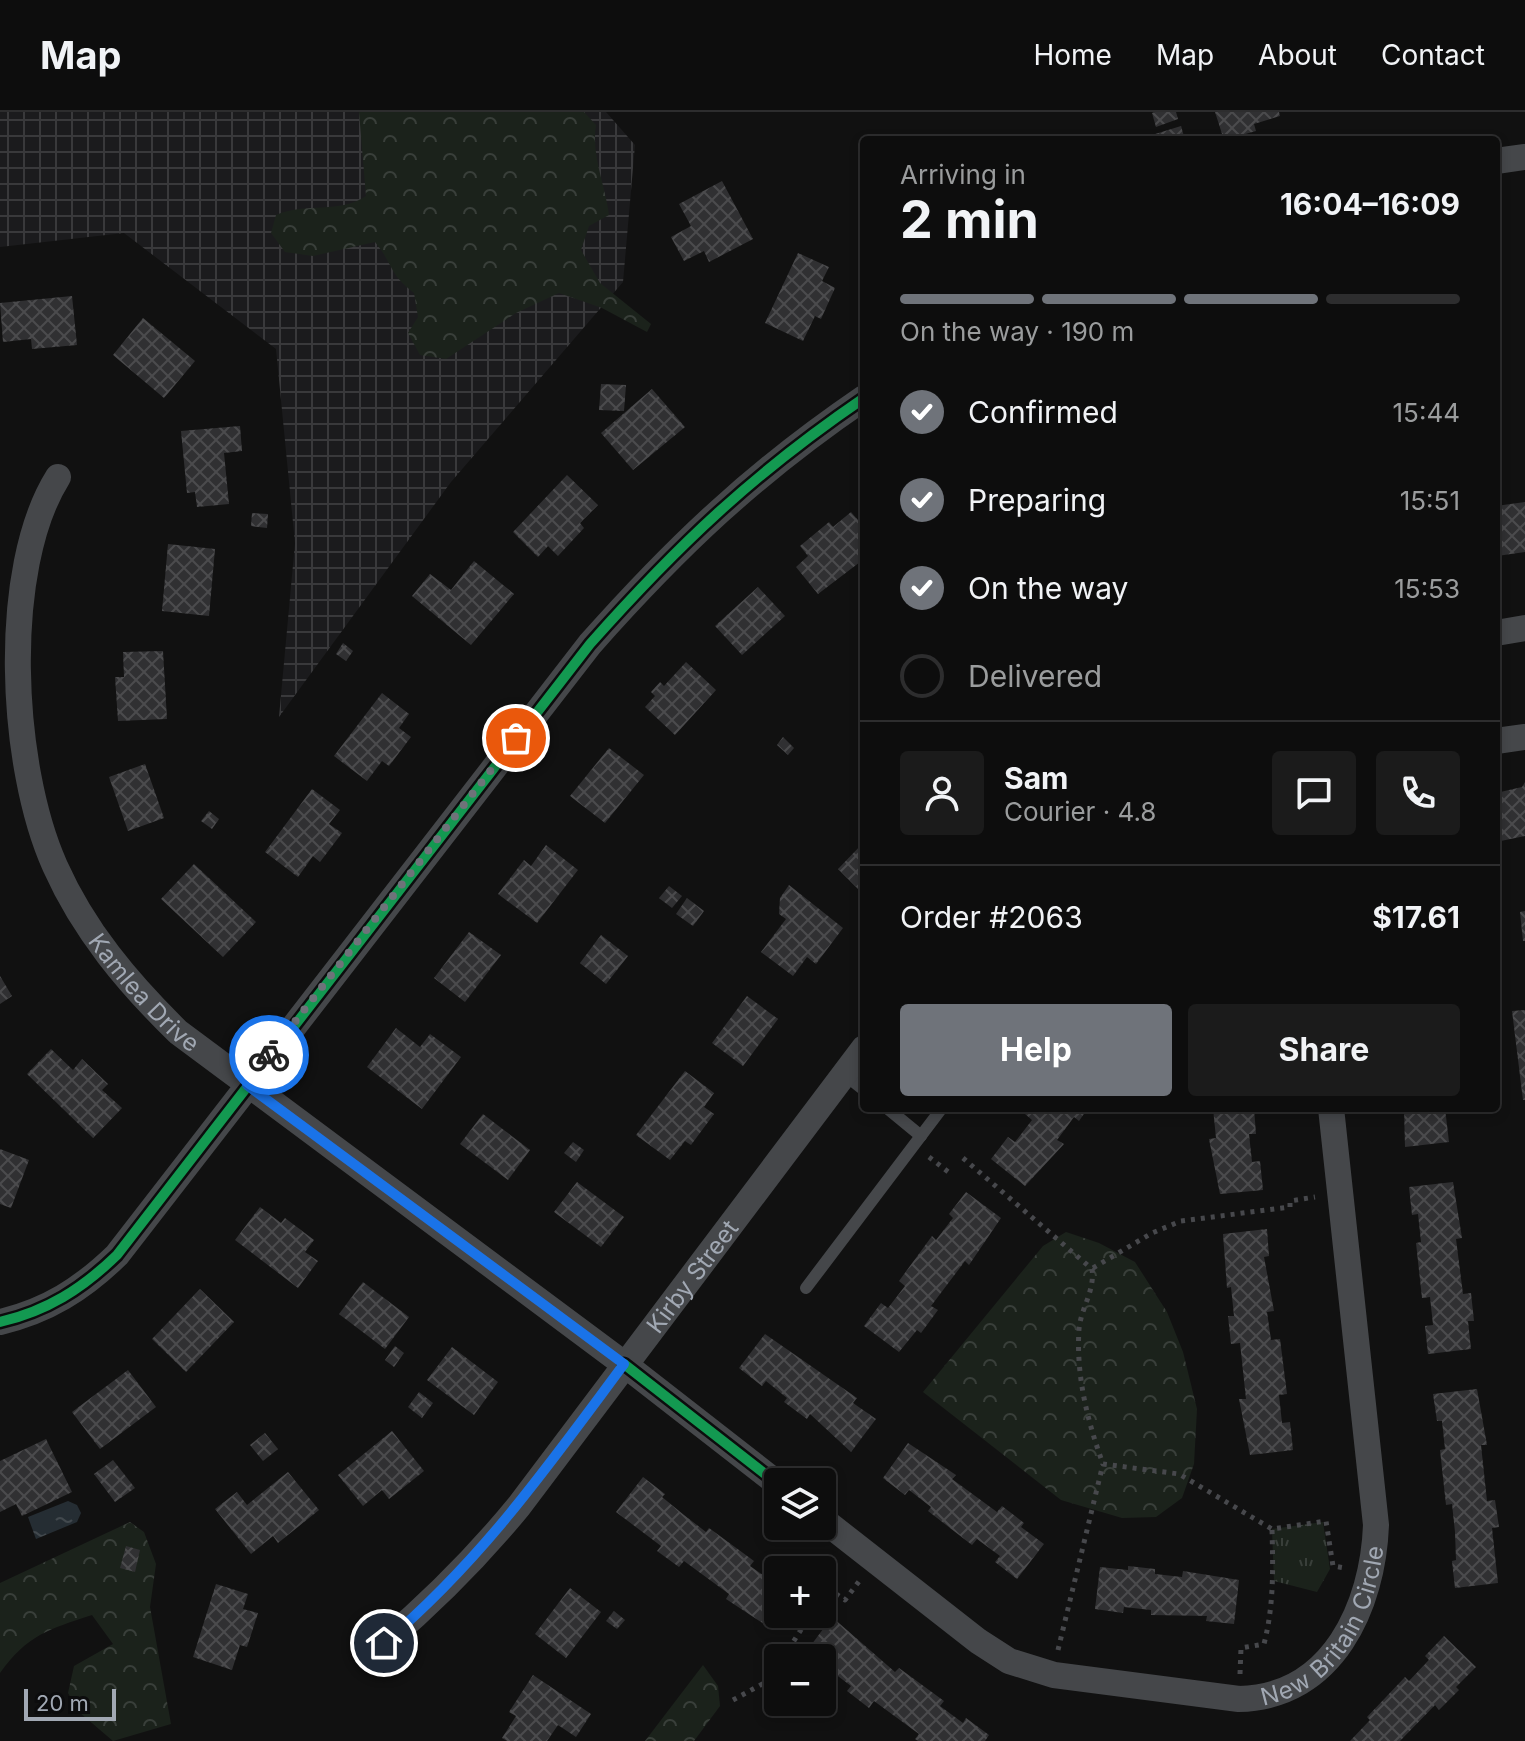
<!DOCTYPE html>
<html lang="en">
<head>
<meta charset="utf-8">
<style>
	:root { --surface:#0d0d0d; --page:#1b1b1b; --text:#f1f3f6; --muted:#9a9c9d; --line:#2d2d2e; --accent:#6f737a }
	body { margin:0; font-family:Inter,sans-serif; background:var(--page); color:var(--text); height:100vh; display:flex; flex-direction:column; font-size:30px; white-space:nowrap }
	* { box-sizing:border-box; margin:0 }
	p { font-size:26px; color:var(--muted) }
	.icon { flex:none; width:44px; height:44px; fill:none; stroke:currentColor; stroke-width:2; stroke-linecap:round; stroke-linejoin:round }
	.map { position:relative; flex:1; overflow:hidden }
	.drawer { position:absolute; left:860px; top:24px; width:640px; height:976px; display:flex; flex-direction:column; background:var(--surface); border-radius:8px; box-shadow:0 4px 12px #0003,0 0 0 2px var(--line) }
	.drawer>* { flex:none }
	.tools { position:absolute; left:764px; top:1356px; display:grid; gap:16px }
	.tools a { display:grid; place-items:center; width:72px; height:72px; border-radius:8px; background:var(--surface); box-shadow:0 4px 12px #0003,0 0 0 2px var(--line); font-size:40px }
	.scale { position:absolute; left:24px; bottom:20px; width:92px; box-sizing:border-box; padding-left:8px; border:4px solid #a1a8b3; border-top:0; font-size:22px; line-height:28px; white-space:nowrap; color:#a1a8b3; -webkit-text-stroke:6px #0c0c0d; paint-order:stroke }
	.pin { position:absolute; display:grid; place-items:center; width:68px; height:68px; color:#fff; margin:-34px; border:4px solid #fff; border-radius:50%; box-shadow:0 2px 8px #0007 }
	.courier { position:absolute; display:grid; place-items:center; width:80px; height:80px; margin:-40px; border:6px solid #1a73e8; border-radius:50%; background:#fff; color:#222; box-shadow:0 2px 10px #0007 }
	.head em { font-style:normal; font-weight:700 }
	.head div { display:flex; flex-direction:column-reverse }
	.head { display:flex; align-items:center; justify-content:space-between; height:136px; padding:0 40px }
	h1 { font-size:52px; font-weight:700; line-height:60px }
	.bar { display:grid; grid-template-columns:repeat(4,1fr); gap:12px 8px; align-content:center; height:96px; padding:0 40px }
	.bar i { height:10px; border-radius:6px; background:var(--line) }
	.bar .active { background:var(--accent) }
	.bar p { grid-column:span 4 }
	.line { display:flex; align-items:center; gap:20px; padding:0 40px; border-top:2px solid var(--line) }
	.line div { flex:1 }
	.round { display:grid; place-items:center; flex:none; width:84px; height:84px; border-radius:8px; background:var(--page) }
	ol { padding:0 40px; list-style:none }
	li { display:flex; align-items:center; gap:24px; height:88px }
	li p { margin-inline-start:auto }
	li .icon { padding:8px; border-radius:50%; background:var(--accent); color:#fff; stroke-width:4 }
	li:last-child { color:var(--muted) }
	li i { width:44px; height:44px; border:4px solid var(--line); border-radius:50% }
	.button { display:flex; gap:16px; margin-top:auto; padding:16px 40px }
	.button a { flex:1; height:92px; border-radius:8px; background:var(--accent); color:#fff; font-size:32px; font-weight:700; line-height:92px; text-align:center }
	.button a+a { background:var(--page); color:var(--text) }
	header { display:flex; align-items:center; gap:48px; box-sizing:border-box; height:112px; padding:0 40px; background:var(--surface); border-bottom:2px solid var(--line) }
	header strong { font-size:38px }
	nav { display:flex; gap:44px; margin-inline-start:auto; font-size:28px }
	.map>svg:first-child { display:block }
	.industrial { fill:url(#industrial-grid) }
	.forest { fill:url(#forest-crowns) }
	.park { fill:url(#park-tufts) }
	.water { fill:url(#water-ripples) }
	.building { fill:url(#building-cross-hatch) }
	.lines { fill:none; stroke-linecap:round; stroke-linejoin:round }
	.path { stroke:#47484c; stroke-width:5; stroke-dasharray:4 6; stroke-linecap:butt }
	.service { stroke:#45474a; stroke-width:12 }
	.minor { stroke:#45474a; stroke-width:26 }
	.cycleway-casing { stroke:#0c0c0d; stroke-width:15 }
	.cycleway { stroke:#139951; stroke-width:10 }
	.done { stroke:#6f737a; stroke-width:8; stroke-dasharray:0 14.4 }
	.route { stroke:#1a73e8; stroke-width:10 }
	.labels { text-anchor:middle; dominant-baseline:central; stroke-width:6; stroke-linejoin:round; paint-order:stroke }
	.street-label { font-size:24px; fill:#a1a8b3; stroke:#0c0c0d }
</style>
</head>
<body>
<header>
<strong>Map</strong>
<nav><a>Home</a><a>Map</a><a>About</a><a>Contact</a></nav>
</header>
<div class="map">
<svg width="1525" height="1629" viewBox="0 0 1525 1629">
	<defs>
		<pattern id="industrial-grid" width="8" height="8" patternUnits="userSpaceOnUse" patternTransform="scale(2)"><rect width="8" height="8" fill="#1b1b1d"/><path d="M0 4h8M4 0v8" fill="none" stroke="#39393b"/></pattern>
		<pattern id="forest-crowns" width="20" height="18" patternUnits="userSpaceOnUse" patternTransform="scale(2)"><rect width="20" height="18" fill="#1b221b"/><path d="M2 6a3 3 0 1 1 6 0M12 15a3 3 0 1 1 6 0" fill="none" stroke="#393f3a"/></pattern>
		<pattern id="park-tufts" width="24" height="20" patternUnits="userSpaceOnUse" patternTransform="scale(2)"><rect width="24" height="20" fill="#1b221b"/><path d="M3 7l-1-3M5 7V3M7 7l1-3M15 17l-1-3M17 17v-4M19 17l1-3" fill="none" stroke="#393f3a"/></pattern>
		<pattern id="water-ripples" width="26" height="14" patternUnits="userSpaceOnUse" patternTransform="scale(2)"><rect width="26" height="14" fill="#252d33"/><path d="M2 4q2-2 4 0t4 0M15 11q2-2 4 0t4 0" fill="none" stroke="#42494e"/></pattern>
		<pattern id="building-cross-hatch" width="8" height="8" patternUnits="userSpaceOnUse" patternTransform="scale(2)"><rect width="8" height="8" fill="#303032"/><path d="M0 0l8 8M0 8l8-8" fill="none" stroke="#4b4b4d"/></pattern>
	</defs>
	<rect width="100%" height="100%" fill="#111"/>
	<!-- industrial -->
	<polygon class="industrial" points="0,0 606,0 635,33 623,170 451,370 279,605 295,431 276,237 124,121 0,135"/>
	<!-- forest -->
	<g class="forest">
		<path d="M359,0H584L596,13C591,43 605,72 609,103L589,114L581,138L600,171L651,212L647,220L602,196L559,181L516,201L446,247L420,243L408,221L418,205L414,181C388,161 394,153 375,130L313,144L285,140L271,121L276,103C306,90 340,102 366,84Z"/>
		<polygon points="1066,1120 1099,1131 1135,1150 1167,1200 1183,1240 1197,1297 1194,1352 1182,1386 1156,1405 1122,1406 1061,1388 923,1280 1043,1134"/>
		<path d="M130,1410L144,1420L156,1452L150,1495L171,1612L113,1629L79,1600L68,1581L74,1554L113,1532L92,1503C49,1517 27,1523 0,1561V1471Z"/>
		<polygon points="703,1553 718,1574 720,1594 694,1629 645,1629"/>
	</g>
	<!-- park -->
	<polygon class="park" points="1323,1410 1330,1457 1317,1480 1274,1469 1272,1417"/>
	<!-- water -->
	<polygon class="water" points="68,1389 77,1393 81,1401 77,1410 36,1427 28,1405"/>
	<!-- building -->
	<g class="building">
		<polygon points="1155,0 1176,0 1178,7 1156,15 1152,1"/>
		<polygon points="1215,0 1279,0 1280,4 1254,12 1256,19 1224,28"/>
		<polygon points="1181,14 1185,28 1139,28 1139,27"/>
		<polygon points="722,69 753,127 709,150 704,139 684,149 671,125 691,114 679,92"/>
		<polygon points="798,141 829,155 822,169 835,176 821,207 815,204 803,229 765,211"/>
		<polygon points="72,184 77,233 32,237 31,227 3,230 0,191"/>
		<polygon points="143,206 195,249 164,286 113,243"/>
		<polygon points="601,272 626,273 624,299 599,298"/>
		<polygon points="652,277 685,315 633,358 601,321"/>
		<polygon points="240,314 242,339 224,341 229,392 197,395 195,380 187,381 181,319"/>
		<polygon points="567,363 598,393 580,411 584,416 558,444 548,434 538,445 513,420"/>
		<polygon points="1525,390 1525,440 1497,444 1496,394"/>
		<polygon points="851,400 864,415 864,447 818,482 796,455 808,444 800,434 829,410 833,415"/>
		<polygon points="252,401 268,402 267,416 251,414"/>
		<polygon points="168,432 215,437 209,504 162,499"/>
		<polygon points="474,449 514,482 471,533 412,484 430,462 451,478"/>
		<polygon points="758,475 785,504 742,543 715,514"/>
		<polygon points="343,531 353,539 346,549 336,542"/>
		<polygon points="163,539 167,607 118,609 115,565 124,565 123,540"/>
		<polygon points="686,550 716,578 675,623 645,595 655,584 651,580 660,570 664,574"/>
		<polygon points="382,581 409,602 399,616 411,625 389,654 382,649 367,669 334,644"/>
		<polygon points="783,625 794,636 788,643 777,633"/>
		<polygon points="609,636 644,663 605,711 570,684"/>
		<polygon points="145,652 164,706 128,719 109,665"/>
		<polygon points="1525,670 1525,724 1496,730 1496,681 1522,675"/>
		<polygon points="312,677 340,698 329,712 342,721 320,750 313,744 298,765 265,740"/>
		<polygon points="209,699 219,707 212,717 201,709"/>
		<polygon points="864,730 864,783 838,757"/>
		<polygon points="546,733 578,758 537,811 498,782 524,748 531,754"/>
		<polygon points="194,752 256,810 223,845 161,787"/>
		<polygon points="789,773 843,816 816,852 807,845 793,864 761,840 786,807 779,802 780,786"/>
		<polygon points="669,774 682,784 672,796 659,786"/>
		<polygon points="687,786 704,799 693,814 676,802"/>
		<polygon points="1525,799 1525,829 1523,829 1520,800"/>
		<polygon points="469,820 501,843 465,890 434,866"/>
		<polygon points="601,823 628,844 606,872 580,851"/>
		<polygon points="0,864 12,884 0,892"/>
		<polygon points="747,884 778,907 743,954 712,931"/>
		<polygon points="1525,898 1525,988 1523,988 1512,899"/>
		<polygon points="396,916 420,935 430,922 461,945 422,997 367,955"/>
		<polygon points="51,937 73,958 82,947 108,972 102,978 122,996 93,1026 27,962"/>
		<polygon points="685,959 714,981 704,995 714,1002 691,1033 685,1029 670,1048 636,1023"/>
		<polygon points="1030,996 1088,996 1079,1009 1074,1005 1057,1028 1064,1032 1025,1074 991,1047 1008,1025 1015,1030 1032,1008 1025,1002"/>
		<polygon points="1213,996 1254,996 1256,1022 1249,1022 1252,1050 1260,1049 1263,1078 1220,1082 1209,1027 1216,1026"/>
		<polygon points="1404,996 1445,996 1449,1030 1405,1035"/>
		<polygon points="483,1002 530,1038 508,1068 460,1032"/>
		<polygon points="573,1030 584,1038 576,1050 564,1041"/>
		<polygon points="0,1037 29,1048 11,1096 0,1092"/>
		<polygon points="577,1070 624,1105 601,1135 554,1100"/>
		<polygon points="1453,1070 1462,1126 1456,1127 1463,1182 1471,1181 1474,1209 1468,1209 1471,1237 1428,1242 1425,1214 1433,1213 1430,1185 1422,1186 1416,1131 1421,1130 1418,1102 1412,1103 1409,1075"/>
		<polygon points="966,1080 1001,1106 969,1153 965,1149 931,1194 938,1198 921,1221 917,1218 899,1240 864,1214 881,1191 888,1196 905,1174 899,1169 932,1124 936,1128 953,1106 949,1102"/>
		<polygon points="260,1095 281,1111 285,1106 314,1128 305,1140 318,1149 298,1176 235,1128"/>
		<polygon points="1267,1117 1269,1144 1264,1145 1274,1199 1267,1200 1271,1228 1280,1227 1287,1282 1279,1283 1282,1311 1290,1310 1293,1338 1250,1343 1239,1287 1246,1287 1240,1231 1231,1232 1228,1204 1234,1204 1231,1175 1227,1176 1223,1122"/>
		<polygon points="363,1170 409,1205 385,1237 339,1202"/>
		<polygon points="200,1177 234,1210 186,1260 152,1227"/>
		<polygon points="765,1222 857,1286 853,1291 876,1307 851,1340 810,1302 807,1307 784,1290 787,1286 766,1269 762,1274 739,1256"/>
		<polygon points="395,1234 404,1241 394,1255 385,1248"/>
		<polygon points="452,1235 498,1270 474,1303 427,1268"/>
		<polygon points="128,1258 156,1295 100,1337 72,1300"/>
		<polygon points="1477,1277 1487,1333 1481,1333 1487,1389 1495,1388 1499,1415 1492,1416 1498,1471 1455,1476 1452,1449 1456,1448 1455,1420 1452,1392 1446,1393 1440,1338 1445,1337 1442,1309 1437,1309 1433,1282"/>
		<polygon points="419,1280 433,1291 422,1306 408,1295"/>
		<polygon points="392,1319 424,1359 389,1387 382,1378 363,1394 338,1363"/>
		<polygon points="265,1321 278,1337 263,1349 250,1333"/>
		<polygon points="46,1327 72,1380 22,1404 16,1392 0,1400 0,1349"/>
		<polygon points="908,1331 956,1363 952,1367 997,1400 1002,1394 1024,1411 1021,1415 1044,1432 1017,1467 995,1450 1000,1444 977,1427 972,1433 928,1399 931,1395 909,1378 905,1383 883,1366"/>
		<polygon points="113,1348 135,1376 115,1390 94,1362"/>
		<polygon points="288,1360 319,1398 278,1431 273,1424 251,1442 215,1397 237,1380 247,1393"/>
		<polygon points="643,1365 665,1382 662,1385 684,1403 706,1420 709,1416 754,1449 750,1454 773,1470 778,1464 778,1502 785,1502 773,1518 726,1487 729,1482 684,1449 679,1455 657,1439 661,1434 616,1400"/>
		<polygon points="126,1434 140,1438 135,1460 120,1456"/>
		<polygon points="1128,1454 1155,1457 1155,1462 1182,1465 1183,1459 1239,1468 1234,1512 1206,1509 1207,1504 1151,1503 1151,1498 1124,1495 1123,1501 1095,1497 1100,1455 1128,1458"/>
		<polygon points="216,1472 248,1482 243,1497 258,1501 247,1535 240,1533 232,1558 193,1545"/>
		<polygon points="570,1476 601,1500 566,1546 535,1522"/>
		<polygon points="614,1499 625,1508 617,1517 606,1509"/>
		<polygon points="832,1505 895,1560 899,1556 944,1589 940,1594 963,1611 966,1606 989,1623 985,1629 918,1629 915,1627 919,1622 874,1589 869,1596 847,1579 851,1574 822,1552 822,1546 814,1546 806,1540"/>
		<polygon points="1444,1524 1476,1555 1456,1575 1459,1578 1439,1598 1435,1593 1400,1629 1350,1629 1370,1608 1367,1605 1405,1565 1409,1569 1429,1548 1425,1544"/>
		<polygon points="533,1563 591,1602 576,1625 558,1613 547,1629 507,1629 502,1626 516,1604 509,1600"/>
	</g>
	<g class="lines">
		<!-- path -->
		<g class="path">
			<polyline points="929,1045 951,1062"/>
			<path d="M963,1046L1092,1157C1095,1179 1081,1196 1079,1217C1076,1263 1087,1308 1103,1352L1179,1362L1272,1417L1326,1409L1333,1454L1345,1456"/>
			<polyline points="1093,1156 1152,1121 1181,1109 1290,1095 1290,1089 1315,1085"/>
			<polyline points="822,1484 827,1476 845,1488 860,1468"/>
			<polyline points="1058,1538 1103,1352"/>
			<polyline points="783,1546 811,1502"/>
			<path d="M1240,1562L1241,1536L1264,1532C1274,1493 1273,1457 1272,1417"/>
			<polyline points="733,1588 766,1570 778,1554"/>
		</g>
		<!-- service -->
		<g class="service">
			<polyline points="844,962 864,978"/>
			<polyline points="887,996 921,1024"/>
			<polyline points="806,1176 942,996"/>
		</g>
		<!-- minor -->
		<g class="minor">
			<polyline points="1496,49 1525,45"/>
			<path id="s1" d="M58,365C0,457 10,654 55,754C84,819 128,871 178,920L624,1252L778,1372"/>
			<polyline points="1496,521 1525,516"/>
			<polyline points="1496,629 1525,625"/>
			<path d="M0,1210C47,1199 82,1177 117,1143L590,532C678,433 754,361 864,286"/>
			<path id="s2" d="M822,1407L978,1529L1009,1549L1054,1563L1239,1587C1333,1585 1373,1494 1376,1413L1331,996"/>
			<path id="s3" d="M384,1531C433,1489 478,1444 519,1394L864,936"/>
		</g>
		<!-- cycleway casing -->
		<g class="cycleway-casing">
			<g id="cycleway">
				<path d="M0,1210C47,1199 82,1177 117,1143L590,532C678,433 754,361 864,286"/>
				<polyline points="624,1252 778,1372"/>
			</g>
		</g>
		<!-- cycleway -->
		<use href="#cycleway" class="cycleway"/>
	</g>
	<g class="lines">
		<!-- done -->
		<polyline class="done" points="269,943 516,626"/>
		<!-- route -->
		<path class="route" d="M269,943L247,973L624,1252C548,1354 482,1448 384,1531"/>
	</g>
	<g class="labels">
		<!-- street labels -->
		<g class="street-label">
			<text stroke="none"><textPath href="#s1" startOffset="556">Kamlea Drive</textPath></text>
			<text stroke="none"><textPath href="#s3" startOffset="480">Kirby Street</textPath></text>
			<text stroke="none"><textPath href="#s2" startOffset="592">New Britain Circle</textPath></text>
		</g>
	</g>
</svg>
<div class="tools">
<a><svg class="icon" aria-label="layers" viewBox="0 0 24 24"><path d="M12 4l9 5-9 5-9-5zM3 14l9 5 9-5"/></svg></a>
<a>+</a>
<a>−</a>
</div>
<div class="scale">20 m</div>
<div class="pin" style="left:516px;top:626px;background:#ea580c"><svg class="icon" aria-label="bag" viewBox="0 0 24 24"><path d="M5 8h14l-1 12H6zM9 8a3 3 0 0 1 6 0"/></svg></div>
<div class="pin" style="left:384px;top:1531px;background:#1f2937"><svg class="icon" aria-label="home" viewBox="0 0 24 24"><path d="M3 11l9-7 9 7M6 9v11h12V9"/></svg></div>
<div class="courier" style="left:269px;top:943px"><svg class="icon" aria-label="bike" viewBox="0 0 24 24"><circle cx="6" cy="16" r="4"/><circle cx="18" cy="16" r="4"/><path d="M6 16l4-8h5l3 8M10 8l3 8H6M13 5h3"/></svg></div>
<section class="drawer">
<div class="head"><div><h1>2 min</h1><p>Arriving in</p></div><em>16:04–16:09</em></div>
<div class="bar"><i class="active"></i><i class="active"></i><i class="active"></i><i></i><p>On the way · 190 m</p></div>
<ol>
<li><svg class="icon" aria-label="check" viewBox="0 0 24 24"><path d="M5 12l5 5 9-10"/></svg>Confirmed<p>15:44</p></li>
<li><svg class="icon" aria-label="check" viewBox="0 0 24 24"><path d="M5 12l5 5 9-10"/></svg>Preparing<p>15:51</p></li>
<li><svg class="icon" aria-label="check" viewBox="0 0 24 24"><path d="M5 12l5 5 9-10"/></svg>On the way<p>15:53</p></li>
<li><i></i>Delivered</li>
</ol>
<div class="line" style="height:144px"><a class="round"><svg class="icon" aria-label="person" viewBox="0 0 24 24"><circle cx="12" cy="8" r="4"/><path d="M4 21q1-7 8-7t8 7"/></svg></a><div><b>Sam</b><p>Courier · 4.8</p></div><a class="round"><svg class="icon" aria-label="chat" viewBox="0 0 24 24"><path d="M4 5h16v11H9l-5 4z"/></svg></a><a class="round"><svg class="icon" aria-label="phone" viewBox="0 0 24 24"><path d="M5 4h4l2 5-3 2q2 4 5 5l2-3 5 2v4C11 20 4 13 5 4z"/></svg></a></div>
<div class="line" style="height:104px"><div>Order #2063</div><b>$17.61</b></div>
<div class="button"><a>Help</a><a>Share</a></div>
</section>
</div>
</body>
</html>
